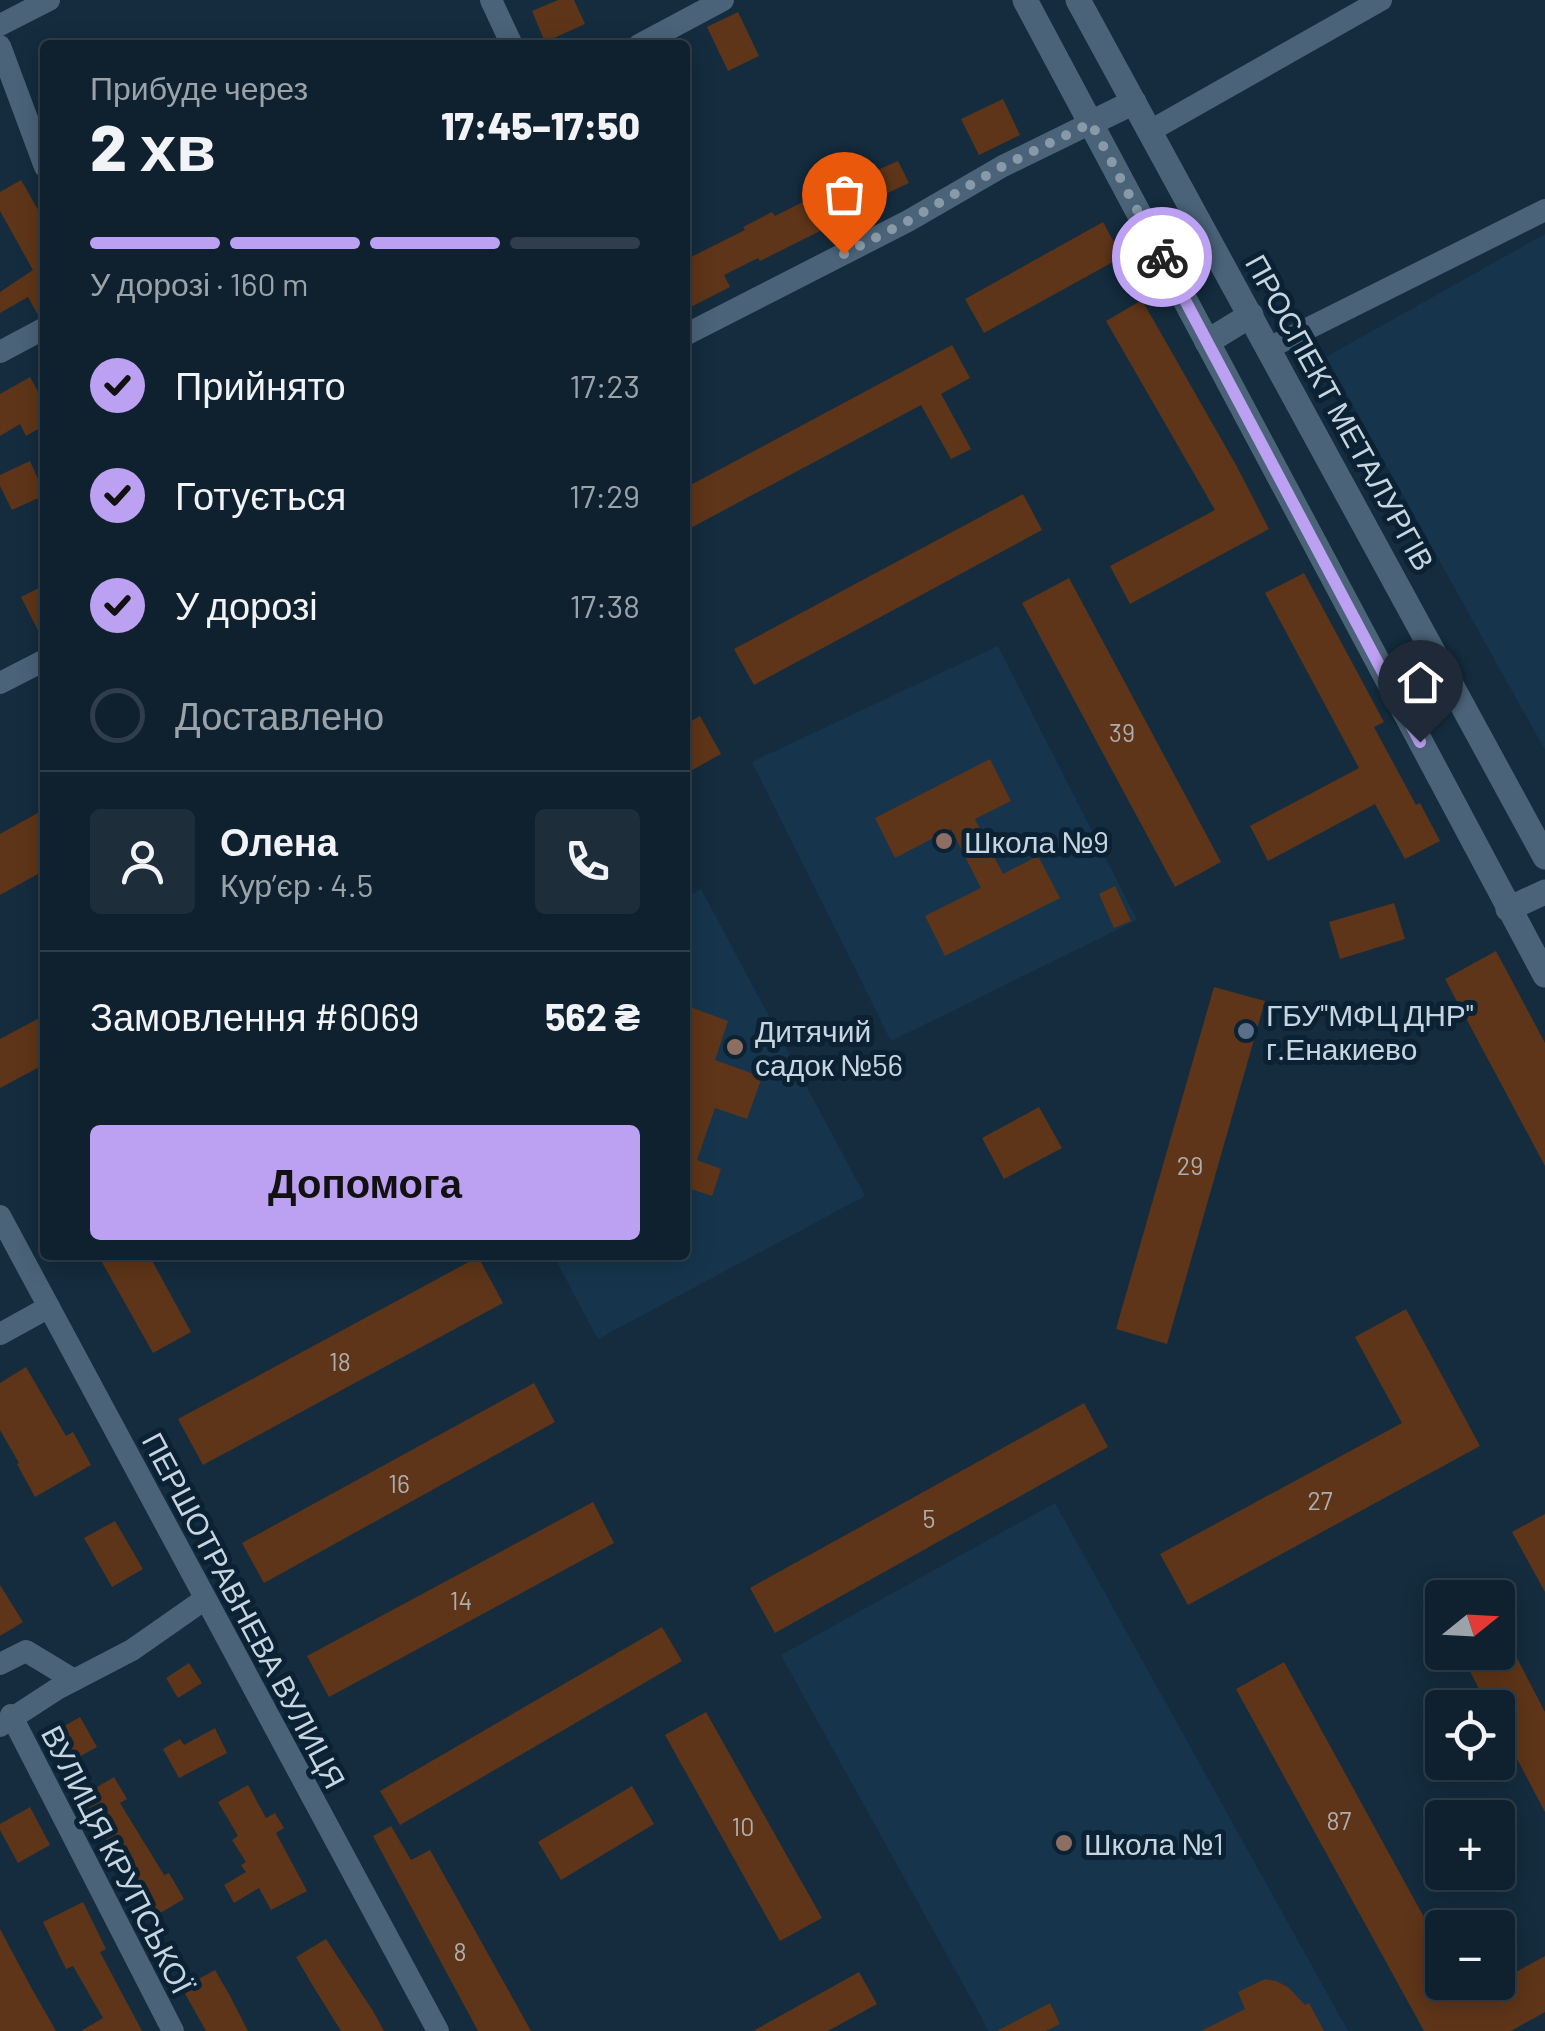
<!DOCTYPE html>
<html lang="uk">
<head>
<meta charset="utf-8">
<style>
	:root { --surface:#0f212e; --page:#1d2e3a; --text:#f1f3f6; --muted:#9ba3aa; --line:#2f3e4a; --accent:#bca0f2 }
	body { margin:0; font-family:Barlow,sans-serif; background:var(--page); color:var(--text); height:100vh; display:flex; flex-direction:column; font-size:38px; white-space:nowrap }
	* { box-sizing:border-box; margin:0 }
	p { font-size:32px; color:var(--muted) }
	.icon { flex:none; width:55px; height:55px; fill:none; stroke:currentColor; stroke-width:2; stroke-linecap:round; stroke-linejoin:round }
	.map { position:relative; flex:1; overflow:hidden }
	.sheet { position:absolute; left:40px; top:40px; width:650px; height:1220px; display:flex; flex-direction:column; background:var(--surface); border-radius:10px; box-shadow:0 5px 25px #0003,0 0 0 2px var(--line) }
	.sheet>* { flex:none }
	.needle { width:65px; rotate:72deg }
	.buttons { position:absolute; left:1425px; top:1580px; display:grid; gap:20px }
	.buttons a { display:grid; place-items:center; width:90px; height:90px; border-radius:10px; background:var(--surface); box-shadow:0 5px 25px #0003,0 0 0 2px var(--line); font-size:50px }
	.pin { position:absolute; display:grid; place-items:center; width:85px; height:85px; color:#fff; margin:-102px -42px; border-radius:50% 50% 50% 0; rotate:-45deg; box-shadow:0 0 10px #0007 }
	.pin .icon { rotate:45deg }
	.courier { position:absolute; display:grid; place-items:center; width:100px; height:100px; margin:-50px; border:8px solid #bca0f2; border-radius:50%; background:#fff; color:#222; box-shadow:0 2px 12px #0007 }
	.head em { font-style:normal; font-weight:800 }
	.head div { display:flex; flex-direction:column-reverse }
	.head { display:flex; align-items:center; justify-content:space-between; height:170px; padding:0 50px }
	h1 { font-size:65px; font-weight:800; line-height:75px }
	.bar { display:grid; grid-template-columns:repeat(4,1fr); gap:15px 10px; align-content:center; height:120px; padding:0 50px }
	.bar i { height:12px; border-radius:8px; background:var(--line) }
	.bar .on { background:var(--accent) }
	.bar p { grid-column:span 4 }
	.line { display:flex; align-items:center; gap:25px; padding:0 50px; border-top:2px solid var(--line) }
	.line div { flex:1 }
	.round { display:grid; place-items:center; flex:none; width:105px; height:105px; border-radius:10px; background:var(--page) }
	ol { padding:0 50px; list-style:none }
	li { display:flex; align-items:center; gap:30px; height:110px }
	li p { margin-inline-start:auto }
	li .icon { padding:10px; border-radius:50%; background:var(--accent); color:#111; stroke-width:4 }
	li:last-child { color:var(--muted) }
	li i { width:55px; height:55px; border:5px solid var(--line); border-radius:50% }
	.cta { display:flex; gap:20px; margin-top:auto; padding:20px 50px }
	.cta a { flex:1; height:115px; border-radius:10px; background:var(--accent); color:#111; font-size:40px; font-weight:800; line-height:115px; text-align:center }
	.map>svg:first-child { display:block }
	.built { fill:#16354c }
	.building { fill:#5e3518 }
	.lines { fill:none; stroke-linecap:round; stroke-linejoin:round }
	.minor { stroke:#4a6378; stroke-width:22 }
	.tertiary { stroke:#4a6378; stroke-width:25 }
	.done { stroke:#889aa8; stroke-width:10; stroke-dasharray:0 18 }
	.route { stroke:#bca0f2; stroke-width:12 }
	.education-dot { fill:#8d6e63; stroke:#0a2234; stroke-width:4 }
	.service-dot { fill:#5c6f8a; stroke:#0a2234; stroke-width:4 }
	.labels { text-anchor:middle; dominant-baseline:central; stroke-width:10; stroke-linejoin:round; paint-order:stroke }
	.number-label { font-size:25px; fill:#adadaf }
	.street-label { font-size:30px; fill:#c7d5e1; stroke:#0a2234 }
	.poi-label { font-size:30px; fill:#c7d5e1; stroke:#0a2234; text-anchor:start }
</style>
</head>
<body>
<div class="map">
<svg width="1545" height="2031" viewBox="0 0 1545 2031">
	<rect width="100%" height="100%" fill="#142c3e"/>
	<!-- built -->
	<g class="built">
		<polygon points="1545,234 1545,750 1326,357"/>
		<polygon points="998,646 1137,920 891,1041 752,762"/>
		<polygon points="701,889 865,1196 598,1339 553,1255 685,1255 685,898"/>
		<polygon points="1055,1503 1348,2031 989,2031 781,1655"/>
	</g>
	<!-- building -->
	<g class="building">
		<polygon points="558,0 574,0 585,24 545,42 532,11"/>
		<polygon points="738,12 759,56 728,71 707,27"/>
		<polygon points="1003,99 1020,135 979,155 961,119"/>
		<polygon points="898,161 909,183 875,199 864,176"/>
		<polygon points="21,180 45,222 45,313 38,315 28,297 0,313 0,292 33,270 0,211 0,192"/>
		<polygon points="827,190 842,220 760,261 758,258 724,275 730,287 685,310 685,260 745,230 743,227 772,212 775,216"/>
		<polygon points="1103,222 1122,257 984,333 965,299"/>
		<polygon points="1142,300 1236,465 1269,529 1130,604 1110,566 1215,510 1106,321"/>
		<polygon points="952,345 970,378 941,394 971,449 951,459 921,405 685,531 685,488"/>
		<polygon points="30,377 45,405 45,425 26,436 20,424 0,436 0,394"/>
		<polygon points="30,461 45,495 12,510 0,486 0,475"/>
		<polygon points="1023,494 1042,530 754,685 734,649"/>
		<polygon points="1304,573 1384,722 1374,727 1416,805 1420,803 1440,841 1405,859 1375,804 1268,861 1250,826 1359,768 1265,593"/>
		<polygon points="1069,578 1221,862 1175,887 1022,603"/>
		<polygon points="45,585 45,644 21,597"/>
		<polygon points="700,716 721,754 685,774 685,725"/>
		<polygon points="990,759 1011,801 975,819 1003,874 1038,856 1060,898 945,956 925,916 981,888 951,829 895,858 875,818"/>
		<polygon points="45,809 45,870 0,895 0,834"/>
		<polygon points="1115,886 1131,921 1114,928 1099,894"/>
		<polygon points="1394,903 1405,939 1340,959 1329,922"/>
		<polygon points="1496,951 1545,1043 1545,1166 1445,979"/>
		<polygon points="1214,987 1265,1001 1167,1344 1116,1329"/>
		<polygon points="685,1005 728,1021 715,1060 762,1077 747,1119 715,1108 697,1160 721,1169 712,1196 685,1187"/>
		<polygon points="45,1015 45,1064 0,1088 0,1039"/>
		<polygon points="1039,1107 1062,1148 1004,1179 982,1138"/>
		<polygon points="98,1255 149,1255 191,1332 153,1353"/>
		<polygon points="478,1257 503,1303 203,1465 178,1419"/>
		<polygon points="1406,1309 1480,1446 1188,1605 1160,1554 1402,1423 1355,1337"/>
		<polygon points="26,1367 66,1436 73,1432 91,1465 35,1497 17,1464 19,1463 0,1430 0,1383"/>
		<polygon points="534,1383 555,1422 264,1583 242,1543"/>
		<polygon points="1084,1403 1108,1447 775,1633 750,1588"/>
		<polygon points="593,1502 614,1543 329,1697 307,1656"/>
		<polygon points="1545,1514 1545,1592 1512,1532"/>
		<polygon points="115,1521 143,1569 112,1587 84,1538"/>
		<polygon points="0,1585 23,1622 0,1636"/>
		<polygon points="1498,1622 1545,1712 1545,1812 1498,1723 1498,1708 1489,1708 1460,1652 1498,1652"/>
		<polygon points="662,1627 682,1661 400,1825 380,1791"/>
		<polygon points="1284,1662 1442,1950 1442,1982 1460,1982 1469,1998 1545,1956 1545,2012 1511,2031 1424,2031 1236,1689"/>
		<polygon points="189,1663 202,1683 178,1698 166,1678"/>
		<polygon points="706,1712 822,1918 780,1941 665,1735"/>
		<polygon points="80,1717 97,1747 68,1763 52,1733"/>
		<polygon points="215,1728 227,1753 179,1778 163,1749 180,1739 184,1745"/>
		<polygon points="114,1777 127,1799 120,1803 164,1875 169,1873 184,1899 150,1919 82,1796"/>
		<polygon points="248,1785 266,1818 275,1813 284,1828 276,1833 307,1891 271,1910 259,1888 234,1903 224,1885 246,1872 241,1865 246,1862 232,1840 238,1836 218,1802"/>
		<polygon points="632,1786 654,1824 561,1880 538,1842"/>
		<polygon points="30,1807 50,1845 18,1863 0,1830 0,1824"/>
		<polygon points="391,1826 411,1860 430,1850 531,2031 478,2031 373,1836"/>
		<polygon points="83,1902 106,1949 100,1952 142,2031 81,2031 103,2018 73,1966 66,1969 43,1922"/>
		<polygon points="0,1929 32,1989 56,2031 0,2031"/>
		<polygon points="326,1939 373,2011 384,2031 341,2031 313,1986 296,1957"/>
		<polygon points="215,1970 230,1996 248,2031 206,2031 182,1988"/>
		<polygon points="859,1972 877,2004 828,2031 753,2031"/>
		<polygon points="1265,1979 1276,1981 1288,1987 1305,2005 1309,2003 1324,2031 1201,2031 1245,2009 1238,1992"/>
		<polygon points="1050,2003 1060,2024 1046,2031 997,2031"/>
	</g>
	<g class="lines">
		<!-- minor -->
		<g class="minor">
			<polyline points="491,0 512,45"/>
			<polyline points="0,25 49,0"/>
			<polyline points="639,45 723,0"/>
			<polyline points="0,46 45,167"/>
			<polyline points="1150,131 1381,0"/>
			<polyline points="685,335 908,221 1003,166 1091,123"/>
			<polyline points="1269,348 1545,210"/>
			<polyline points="0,352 45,328"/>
			<polyline points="0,683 45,660"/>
			<polyline points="0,1216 438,2031"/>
			<polyline points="0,1334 49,1307"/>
			<polyline points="0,1664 26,1651 74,1680"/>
			<polyline points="11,1715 173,2031"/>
			<polyline points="0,1726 57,1689 132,1650 205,1599"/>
		</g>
		<!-- tertiary -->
		<g class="tertiary">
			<polyline points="1025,0 1545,975"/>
			<polyline points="1078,0 1545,857"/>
			<polyline points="1091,123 1134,102"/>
			<polyline points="1207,342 1251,315"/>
			<polyline points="1508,909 1545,892"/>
		</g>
	</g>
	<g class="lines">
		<!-- done -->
		<polyline class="done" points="844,254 908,221 1003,166 1091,123 1162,257"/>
		<!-- route -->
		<polyline class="route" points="1162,257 1420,742"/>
	</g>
	<!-- markers -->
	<g class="education-dot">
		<circle cx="944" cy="841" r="10"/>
		<circle cx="735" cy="1047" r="10"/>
		<circle cx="1064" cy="1843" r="10"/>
	</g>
	<circle class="service-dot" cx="1246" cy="1031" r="10"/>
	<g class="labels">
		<!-- number labels -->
		<g class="number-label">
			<text x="1122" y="732">39</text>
			<text x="1190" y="1165">29</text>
			<text x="340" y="1361">18</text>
			<text x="399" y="1483">16</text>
			<text x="1320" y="1500">27</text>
			<text x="929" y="1518">5</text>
			<text x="461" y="1600">14</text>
			<text x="1339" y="1820">87</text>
			<text x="743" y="1826">10</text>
			<text x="460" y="1951">8</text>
		</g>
		<!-- street labels -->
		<g class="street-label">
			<text transform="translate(1341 412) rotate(61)">ПРОСПЕКТ МЕТАЛУРГІВ</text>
			<text transform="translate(245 1610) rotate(62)">ПЕРШОТРАВНЕВА ВУЛИЦЯ</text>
			<text transform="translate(118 1859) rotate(63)">ВУЛИЦЯ КРУПСЬКОЇ</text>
		</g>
		<!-- poi labels -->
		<g class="poi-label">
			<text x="964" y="841">Школа №9</text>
			<text x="1266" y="1014">ГБУ"МФЦ ДНР"<tspan x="1266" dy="34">г.Енакиево</tspan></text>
			<text x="755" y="1030">Дитячий<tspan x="755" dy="34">садок №56</tspan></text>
			<text x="1084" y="1843">Школа №1</text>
		</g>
	</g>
</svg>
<div class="buttons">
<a><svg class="needle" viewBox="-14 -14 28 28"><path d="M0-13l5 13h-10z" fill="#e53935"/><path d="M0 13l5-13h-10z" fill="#9ba3aa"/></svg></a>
<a><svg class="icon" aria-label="locate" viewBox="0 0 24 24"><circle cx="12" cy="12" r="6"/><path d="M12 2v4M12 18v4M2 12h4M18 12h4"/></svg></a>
<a>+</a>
<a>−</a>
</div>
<div class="pin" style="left:844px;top:254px;background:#ea580c"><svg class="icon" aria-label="bag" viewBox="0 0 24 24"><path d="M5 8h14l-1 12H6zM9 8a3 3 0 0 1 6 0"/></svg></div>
<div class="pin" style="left:1420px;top:742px;background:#1f2937"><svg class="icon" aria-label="home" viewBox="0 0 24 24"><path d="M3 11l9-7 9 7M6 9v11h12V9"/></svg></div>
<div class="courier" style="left:1162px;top:257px"><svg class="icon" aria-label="bike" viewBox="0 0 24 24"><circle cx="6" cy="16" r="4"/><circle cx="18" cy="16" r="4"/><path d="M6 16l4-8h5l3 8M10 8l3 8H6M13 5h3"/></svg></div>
<section class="sheet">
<div class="head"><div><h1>2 хв</h1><p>Прибуде через</p></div><em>17:45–17:50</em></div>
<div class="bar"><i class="on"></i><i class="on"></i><i class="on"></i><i></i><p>У дорозі · 160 m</p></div>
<ol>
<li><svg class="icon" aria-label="check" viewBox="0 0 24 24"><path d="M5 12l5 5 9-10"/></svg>Прийнято<p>17:23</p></li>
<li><svg class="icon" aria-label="check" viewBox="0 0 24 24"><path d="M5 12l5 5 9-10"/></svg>Готується<p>17:29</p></li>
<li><svg class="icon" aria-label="check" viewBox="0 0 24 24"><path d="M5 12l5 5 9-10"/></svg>У дорозі<p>17:38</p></li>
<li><i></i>Доставлено</li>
</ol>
<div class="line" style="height:180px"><a class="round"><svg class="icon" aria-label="person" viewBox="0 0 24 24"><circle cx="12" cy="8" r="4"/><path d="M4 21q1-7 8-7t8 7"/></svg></a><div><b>Олена</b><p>Кур’єр · 4.5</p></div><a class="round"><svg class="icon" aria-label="phone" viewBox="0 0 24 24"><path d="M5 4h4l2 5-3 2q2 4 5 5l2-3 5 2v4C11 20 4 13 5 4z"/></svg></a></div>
<div class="line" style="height:130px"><div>Замовлення #6069</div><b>562 ₴</b></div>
<div class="cta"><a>Допомога</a></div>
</section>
</div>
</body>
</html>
